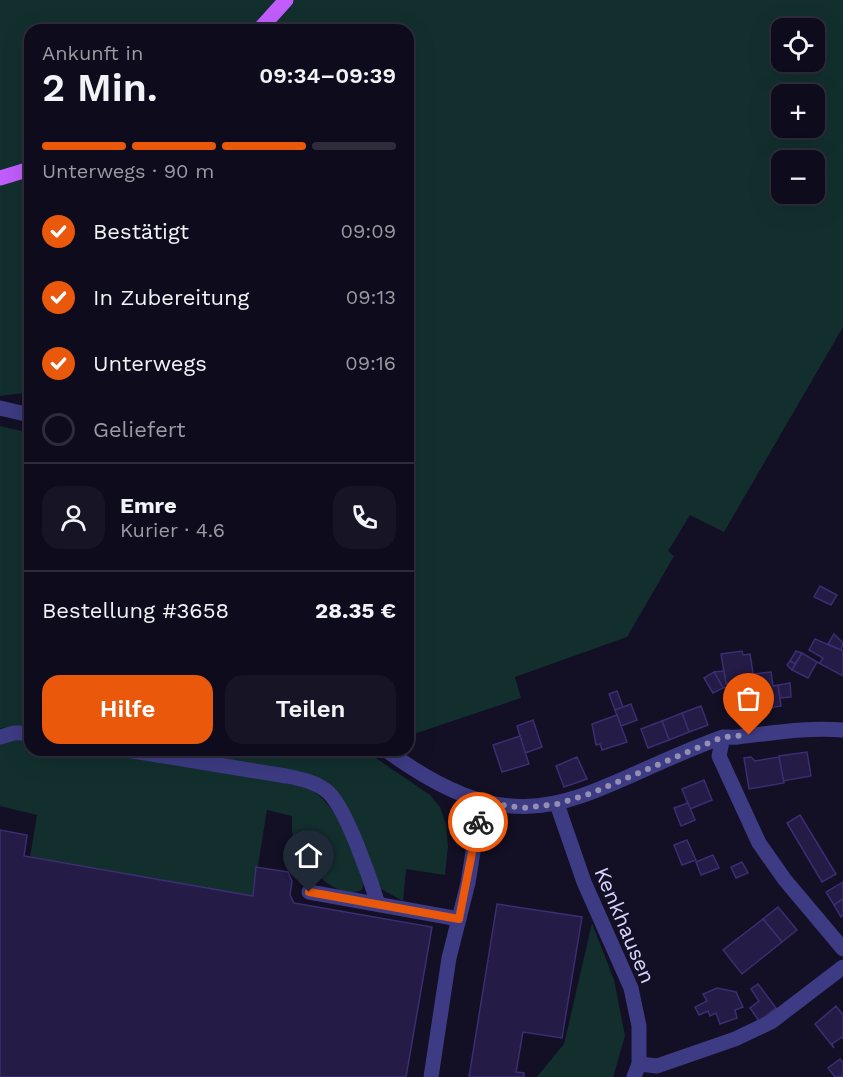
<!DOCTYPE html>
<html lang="de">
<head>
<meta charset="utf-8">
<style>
	:root { --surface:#0e0b1c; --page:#171425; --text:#f1f3f6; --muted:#9b9ba3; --line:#2e2b3b; --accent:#ea580c }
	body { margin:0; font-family:"Work Sans",sans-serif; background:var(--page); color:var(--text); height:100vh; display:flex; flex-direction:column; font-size:22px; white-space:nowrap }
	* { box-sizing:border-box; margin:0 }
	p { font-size:20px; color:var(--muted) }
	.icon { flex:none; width:33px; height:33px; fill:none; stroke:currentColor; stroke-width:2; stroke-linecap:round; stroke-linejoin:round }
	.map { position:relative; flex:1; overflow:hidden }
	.side { position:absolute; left:24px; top:24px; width:390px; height:732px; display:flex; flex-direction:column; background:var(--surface); border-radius:18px; box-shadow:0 6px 24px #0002,0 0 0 2px var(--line) }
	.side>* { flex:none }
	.controls { position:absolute; left:771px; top:18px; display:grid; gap:12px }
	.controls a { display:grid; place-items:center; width:54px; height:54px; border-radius:12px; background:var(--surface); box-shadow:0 6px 24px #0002,0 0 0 2px var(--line); font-size:30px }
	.pin { position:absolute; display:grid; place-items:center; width:51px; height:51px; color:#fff; margin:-62px -26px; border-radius:50% 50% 50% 0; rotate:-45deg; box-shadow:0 0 6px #0007 }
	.pin .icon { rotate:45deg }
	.courier { position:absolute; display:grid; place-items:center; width:60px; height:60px; margin:-30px; border:4px solid #ea580c; border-radius:50%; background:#fff; color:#222; box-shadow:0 2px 8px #0007 }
	.summary em { font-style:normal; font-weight:600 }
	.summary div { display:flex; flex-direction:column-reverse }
	.summary { display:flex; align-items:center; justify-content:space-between; height:102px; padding:0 18px }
	h1 { font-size:39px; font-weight:600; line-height:45px }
	.bar { display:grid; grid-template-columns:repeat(4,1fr); gap:9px 6px; align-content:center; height:72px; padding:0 18px }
	.bar i { height:8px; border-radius:4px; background:var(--line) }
	.bar .active { background:var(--accent) }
	.bar p { grid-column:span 4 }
	.line { display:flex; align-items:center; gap:15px; padding:0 18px; border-top:2px solid var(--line) }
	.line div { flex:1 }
	.round { display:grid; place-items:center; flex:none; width:63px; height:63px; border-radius:18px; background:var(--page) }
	ol { padding:0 18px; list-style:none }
	li { display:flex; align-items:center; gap:18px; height:66px }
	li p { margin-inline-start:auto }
	li .icon { padding:6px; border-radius:50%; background:var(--accent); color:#fff; stroke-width:4 }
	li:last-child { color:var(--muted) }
	li i { width:33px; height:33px; border:3px solid var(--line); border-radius:50% }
	.button { display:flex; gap:12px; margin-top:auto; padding:12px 18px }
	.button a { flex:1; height:69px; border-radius:18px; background:var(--accent); color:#fff; font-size:24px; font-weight:600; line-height:69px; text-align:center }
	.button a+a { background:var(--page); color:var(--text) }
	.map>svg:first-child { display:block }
	.green { fill:#122f2e; fill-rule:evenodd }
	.building { fill:#241b46; stroke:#3b2e71; stroke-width:1.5 }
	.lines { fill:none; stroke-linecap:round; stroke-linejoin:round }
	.minor { stroke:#3d3b83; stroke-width:15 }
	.major { stroke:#c05dfc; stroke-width:15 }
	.done { stroke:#938fb2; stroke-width:6; stroke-dasharray:0 10.8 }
	.route { stroke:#ea580c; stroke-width:8 }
	.labels { text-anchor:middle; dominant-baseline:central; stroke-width:5; stroke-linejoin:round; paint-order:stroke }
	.street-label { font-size:21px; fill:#d8d4fe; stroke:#130f25 }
</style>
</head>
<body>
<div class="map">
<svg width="843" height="1077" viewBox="0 0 843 1077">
	<rect width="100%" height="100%" fill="#130f25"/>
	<!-- green -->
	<g class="green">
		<path d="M0,0H843V327L724,532L690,515L668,551L674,556L627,637L515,677L521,698L408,736V30H30V395L23,393L0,396ZM782,28H814V62H782ZM782,94H814V128H782ZM782,160H814V194H782Z"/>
		<polygon points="0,426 30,433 30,725 0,728"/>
		<path d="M30,739V750H96L307,787C340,805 350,849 364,882L362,890C335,902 302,863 294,839C291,832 292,823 292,816L267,810L253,896L30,857L37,815L0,806V742Z"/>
		<polygon points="162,750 364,750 430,795 440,807 446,824 448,846 445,875 406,869 403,901 381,889 327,786"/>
		<polygon points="592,923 614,980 625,1036 613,1077 537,1077 564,1044"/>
	</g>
	<!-- building -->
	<g class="building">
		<polygon points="820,586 837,595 831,605 814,597"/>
		<polygon points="834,634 843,643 841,650 828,644"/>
		<polygon points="815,639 843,651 843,676 817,662 820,663 823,658 809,650"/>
		<polygon points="742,651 743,655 750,654 754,679 726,684 721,654"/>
		<polygon points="796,651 802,653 795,664 790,661"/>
		<polygon points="802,653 817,662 808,678 792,670"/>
		<polygon points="790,661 795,664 792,670 787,665"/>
		<polygon points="724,671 726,684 738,682 738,685 723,688 714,672"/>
		<polygon points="714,672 723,688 713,693 704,678"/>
		<polygon points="771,672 773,686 778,685 781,706 758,710 753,674"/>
		<polygon points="790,683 791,697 780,698 778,685"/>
		<polygon points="617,691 623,707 615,710 609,694"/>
		<polygon points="631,704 637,720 621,726 615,710"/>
		<polygon points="701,706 708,725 689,732 682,713"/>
		<polygon points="682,713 689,732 669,740 662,721"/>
		<polygon points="617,715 627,742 602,750 600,744 596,745 592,724"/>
		<polygon points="533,720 542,747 525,753 517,726"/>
		<polygon points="662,721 669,740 648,748 641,729"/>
		<polygon points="520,736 529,764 502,772 493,745"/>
		<polygon points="807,752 811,776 783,781 779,756"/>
		<polygon points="577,757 587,779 564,787 556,766"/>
		<polygon points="751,757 755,761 779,757 784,783 749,789 744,758"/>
		<polygon points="704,780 712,800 690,809 682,789"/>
		<polygon points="688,803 695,820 681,826 674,808"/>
		<polygon points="800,815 836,874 822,882 787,823"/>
		<polygon points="0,830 27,835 24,856 253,896 256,867 288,872 292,881 290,895 294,903 432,927 406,1077 0,1077"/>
		<polygon points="687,840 696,860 682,865 674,845"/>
		<polygon points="713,855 719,868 701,875 696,862"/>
		<polygon points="742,862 748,873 736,878 731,867"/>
		<polygon points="843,882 843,899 834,905 826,892"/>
		<polygon points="843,899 843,915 841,917 834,905"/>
		<polygon points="497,904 582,917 562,1038 523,1032 516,1072 524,1073 524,1077 469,1077"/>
		<polygon points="778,907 797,930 782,942 763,919"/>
		<polygon points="763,919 782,942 742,974 723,950"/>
		<polygon points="758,984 776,1008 759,1021 750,1008 759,1001 751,989"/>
		<polygon points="717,988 736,992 743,1007 735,1010 737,1018 720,1024 716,1013 710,1016 708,1011 699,1015 695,1007 707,1001 703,994"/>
		<polygon points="836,1006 843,1015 843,1039 842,1037 832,1044 834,1048 815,1024"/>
		<polygon points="840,1059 843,1063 843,1076 835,1077 828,1068"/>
	</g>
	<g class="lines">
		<!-- minor -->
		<g class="minor">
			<polyline points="0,408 30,415"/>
			<polyline points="0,737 14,733 30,733"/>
			<polyline points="723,737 719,756 759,843 785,880 843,949"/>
			<path d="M127,750L286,776C302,779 317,782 329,793C347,811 370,878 378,904"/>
			<path d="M386,750C531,856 578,790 720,738C726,736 732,738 738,737C774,733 807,727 843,730"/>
			<polyline points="557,804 584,882 631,988 639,1026 639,1064 634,1077"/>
			<polyline points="309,892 459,919"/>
			<polyline points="639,1064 657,1066 735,1039 771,1022 843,967"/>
			<polyline points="431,1077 449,958 468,883 481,802"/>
		</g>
		<!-- major -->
		<g class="major">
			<polyline points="259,30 286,0"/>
			<polyline points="0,178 30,169"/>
		</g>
	</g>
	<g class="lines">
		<!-- done -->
		<polyline class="done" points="478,822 481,802 523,808 557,804 592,793 723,737 749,735"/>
		<!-- route -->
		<polyline class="route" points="309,892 459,919 478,822"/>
	</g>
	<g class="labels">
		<!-- street labels -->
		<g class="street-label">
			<text transform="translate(625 925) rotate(67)">Kenkhausen</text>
		</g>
	</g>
</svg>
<div class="controls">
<a><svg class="icon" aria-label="locate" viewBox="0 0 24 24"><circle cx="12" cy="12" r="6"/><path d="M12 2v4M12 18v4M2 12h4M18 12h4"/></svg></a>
<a>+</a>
<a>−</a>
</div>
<div class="pin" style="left:749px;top:735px;background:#ea580c"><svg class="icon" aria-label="bag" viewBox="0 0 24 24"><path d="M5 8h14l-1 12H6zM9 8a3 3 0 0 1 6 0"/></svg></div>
<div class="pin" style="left:309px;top:892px;background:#1f2937"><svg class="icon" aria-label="home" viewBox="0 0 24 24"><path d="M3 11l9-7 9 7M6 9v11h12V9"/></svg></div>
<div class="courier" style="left:478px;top:822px"><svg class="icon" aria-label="bike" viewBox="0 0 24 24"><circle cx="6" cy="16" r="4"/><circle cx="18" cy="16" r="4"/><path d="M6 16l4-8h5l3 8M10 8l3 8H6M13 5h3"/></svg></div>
<section class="side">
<div class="summary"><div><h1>2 Min.</h1><p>Ankunft in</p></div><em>09:34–09:39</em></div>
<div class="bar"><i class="active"></i><i class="active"></i><i class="active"></i><i></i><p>Unterwegs · 90 m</p></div>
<ol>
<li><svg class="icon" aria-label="check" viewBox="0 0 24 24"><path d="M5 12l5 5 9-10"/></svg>Bestätigt<p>09:09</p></li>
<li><svg class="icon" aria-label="check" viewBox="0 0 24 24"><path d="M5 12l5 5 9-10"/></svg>In Zubereitung<p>09:13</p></li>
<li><svg class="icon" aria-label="check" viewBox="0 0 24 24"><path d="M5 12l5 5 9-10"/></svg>Unterwegs<p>09:16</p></li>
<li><i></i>Geliefert</li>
</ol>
<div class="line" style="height:108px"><a class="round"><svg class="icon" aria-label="person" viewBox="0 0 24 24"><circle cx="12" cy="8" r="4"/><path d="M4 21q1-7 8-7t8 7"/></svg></a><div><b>Emre</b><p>Kurier · 4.6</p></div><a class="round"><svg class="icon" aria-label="phone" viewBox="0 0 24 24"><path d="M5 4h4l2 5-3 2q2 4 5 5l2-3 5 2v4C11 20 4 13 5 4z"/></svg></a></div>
<div class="line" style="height:78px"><div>Bestellung #3658</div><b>28.35 €</b></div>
<div class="button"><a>Hilfe</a><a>Teilen</a></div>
</section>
</div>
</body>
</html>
